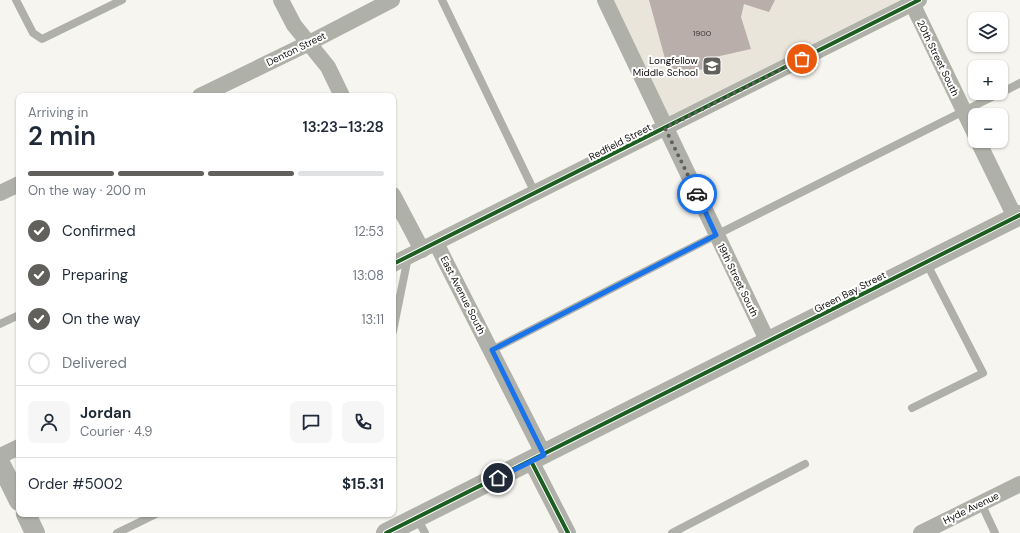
<!DOCTYPE html>
<html lang="en">
<head>
<meta charset="utf-8">
<style>
	:root { --surface:#fff; --page:#f6f6f7; --text:#1f2937; --muted:#747a83; --line:#e0e1e3; --accent:#62605d }
	body { margin:0; font-family:"DM Sans",sans-serif; background:var(--page); color:var(--text); height:100vh; display:flex; flex-direction:column; font-size:15px; white-space:nowrap }
	* { box-sizing:border-box; margin:0 }
	p { font-size:13px; color:var(--muted) }
	.icon { flex:none; width:22px; height:22px; fill:none; stroke:currentColor; stroke-width:2; stroke-linecap:round; stroke-linejoin:round }
	.map { position:relative; flex:1; overflow:hidden }
	.drawer { position:absolute; left:16px; top:93px; width:380px; height:424px; display:flex; flex-direction:column; background:var(--surface); border-radius:8px; box-shadow:0 1px 3px #0004 }
	.drawer>* { flex:none }
	.tools { position:absolute; left:968px; top:12px; display:grid; gap:8px }
	.tools a { display:grid; place-items:center; width:40px; height:40px; border-radius:8px; background:var(--surface); box-shadow:0 1px 3px #0004; font-size:20px }
	.pin { position:absolute; display:grid; place-items:center; width:34px; height:34px; color:#fff; margin:-17px; border:2px solid #fff; border-radius:50%; box-shadow:0 1px 4px #0007 }
	.courier { position:absolute; display:grid; place-items:center; width:40px; height:40px; margin:-20px; border:3px solid #1a73e8; border-radius:50%; background:#fff; color:#222; box-shadow:0 1px 5px #0007 }
	.overview em { font-style:normal; font-weight:600 }
	.overview div { display:flex; flex-direction:column-reverse }
	.overview { display:flex; align-items:center; justify-content:space-between; height:68px; padding:0 12px }
	h1 { font-size:26px; font-weight:600; line-height:30px }
	.bar { display:grid; grid-template-columns:repeat(4,1fr); gap:6px 4px; align-content:center; height:48px; padding:0 12px }
	.bar i { height:5px; border-radius:3px; background:var(--line) }
	.bar .selected { background:var(--accent) }
	.bar p { grid-column:span 4 }
	.line { display:flex; align-items:center; gap:10px; padding:0 12px; border-top:1px solid var(--line) }
	.line div { flex:1 }
	.round { display:grid; place-items:center; flex:none; width:42px; height:42px; border-radius:8px; background:var(--page) }
	ol { padding:0 12px; list-style:none }
	li { display:flex; align-items:center; gap:12px; height:44px }
	li p { margin-inline-start:auto }
	li .icon { padding:4px; border-radius:50%; background:var(--accent); color:#fff; stroke-width:4 }
	li:last-child { color:var(--muted) }
	li i { width:22px; height:22px; border:2px solid var(--line); border-radius:50% }
	.map>svg:first-child { display:block }
	.built { fill:#eae5da }
	.building { fill:#b9aeaa }
	.lines { fill:none; stroke-linecap:round; stroke-linejoin:round }
	.service { stroke:#afb1a9; stroke-width:8 }
	.minor { stroke:#afb1a9; stroke-width:16 }
	.tertiary { stroke:#afb1a9; stroke-width:20 }
	.cycleway-casing { stroke:#fff; stroke-width:6 }
	.cycleway { stroke:#1b5e20; stroke-width:4 }
	.done { stroke:#62605d; stroke-width:4; stroke-dasharray:0 7.2 }
	.route { stroke:#1a73e8; stroke-width:5 }
	.labels { text-anchor:middle; dominant-baseline:central; stroke-width:4; stroke-linejoin:round; paint-order:stroke }
	.number-label { font-size:8px; fill:#3c3835 }
	.street-label { font-size:10px; fill:#12100e; stroke:#fff }
	.poi-label { font-size:10px; fill:#12100e; stroke:#fff; text-anchor:end }
</style>
</head>
<body>
<div class="map">
<svg width="1020" height="533" viewBox="0 0 1020 533">
	<rect width="100%" height="100%" fill="#f7f5f0"/>
	<!-- built -->
	<polygon class="built" points="605,0 919,0 665,128"/>
	<!-- building -->
	<polygon class="building" points="649,0 775,0 769,12 744,4 741,17 751,49 711,58 712,67 670,77"/>
	<g class="lines">
		<!-- service -->
		<g class="service">
			<polyline points="16,0 33,33 42,39 122,0"/>
			<polyline points="442,0 535,193"/>
			<polyline points="1001,93 1020,83"/>
			<polyline points="0,324 19,315"/>
			<polyline points="393,331 408,257"/>
			<polyline points="492,350 716,235 1000,93"/>
			<polyline points="912,408 983,373 926,262"/>
			<polyline points="981,503 995,533"/>
			<polyline points="417,518 425,533"/>
			<polyline points="117,533 156,514"/>
			<polyline points="672,533 805,464"/>
		</g>
		<!-- minor -->
		<g class="minor">
			<polyline points="281,0 294,25 328,67 342,96"/>
			<polyline points="605,0 768,342"/>
			<polyline points="912,3 975,134"/>
			<polyline points="200,96 309,43 392,0"/>
			<polyline points="978,141 1015,217"/>
			<polyline points="0,193 19,184"/>
			<polyline points="393,195 422,250"/>
			<polyline points="436,243 544,455"/>
			<polyline points="393,264 919,0"/>
			<polyline points="0,456 19,447"/>
			<polyline points="531,461 568,533"/>
			<polyline points="921,533 1020,484"/>
		</g>
		<!-- tertiary -->
		<g class="tertiary">
			<polyline points="0,463 19,501"/>
			<polyline points="26,514 35,533"/>
			<polyline points="386,533 1020,215"/>
		</g>
		<!-- cycleway casing -->
		<g class="cycleway-casing">
			<g id="cycleway">
				<polyline points="393,264 919,0"/>
				<polyline points="531,461 568,533"/>
				<polyline points="386,533 1020,215"/>
			</g>
		</g>
		<!-- cycleway -->
		<use href="#cycleway" class="cycleway"/>
	</g>
	<g class="lines">
		<!-- done -->
		<polyline class="done" points="697,194 665,128 802,59"/>
		<!-- route -->
		<polyline class="route" points="498,478 544,455 492,350 716,235 697,194"/>
	</g>
	<!-- icons -->
	<defs>
		<g id="school-square" transform="scale(1)"><rect x="-9" y="-9" width="18" height="18" rx="4" fill="#62605d" stroke="#fff"/><path d="M0-5L7-2L0 1L-7-2ZM-4 1L0 2.5L4 1V4Q0 6-4 4Z" fill="#fff"/></g>
	</defs>
	<g fill-rule="evenodd">
		<use href="#school-square" x="712" y="66"/>
	</g>
	<g class="labels">
		<!-- number labels -->
		<g class="number-label">
			<text x="702" y="33">1900</text>
		</g>
		<!-- street labels -->
		<g class="street-label">
			<text transform="translate(296 49) rotate(-26)">Denton Street</text>
			<text transform="translate(938 58) rotate(64)">20th Street South</text>
			<text transform="translate(620 142) rotate(-27)">Redfield Street</text>
			<text transform="translate(738 280) rotate(64)">19th Street South</text>
			<text transform="translate(850 292) rotate(-27)">Green Bay Street</text>
			<text transform="translate(463 295) rotate(63)">East Avenue South</text>
			<text transform="translate(971 508) rotate(-26)">Hyde Avenue</text>
		</g>
		<!-- poi labels -->
		<g class="poi-label">
			<text x="698" y="60">Longfellow<tspan x="698" dy="12">Middle School</tspan></text>
		</g>
	</g>
</svg>
<div class="tools">
<a><svg class="icon" aria-label="layers" viewBox="0 0 24 24"><path d="M12 4l9 5-9 5-9-5zM3 14l9 5 9-5"/></svg></a>
<a>+</a>
<a>−</a>
</div>
<div class="pin" style="left:802px;top:59px;background:#ea580c"><svg class="icon" aria-label="bag" viewBox="0 0 24 24"><path d="M5 8h14l-1 12H6zM9 8a3 3 0 0 1 6 0"/></svg></div>
<div class="pin" style="left:498px;top:478px;background:#1f2937"><svg class="icon" aria-label="home" viewBox="0 0 24 24"><path d="M3 11l9-7 9 7M6 9v11h12V9"/></svg></div>
<div class="courier" style="left:697px;top:194px"><svg class="icon" aria-label="car" viewBox="0 0 24 24"><path d="M5 17H2v-5l4-1 3-4h7l3 4 3 1v5h-3M9 17h6M6 11h13"/><circle cx="7" cy="17" r="2"/><circle cx="17" cy="17" r="2"/></svg></div>
<section class="drawer">
<div class="overview"><div><h1>2 min</h1><p>Arriving in</p></div><em>13:23–13:28</em></div>
<div class="bar"><i class="selected"></i><i class="selected"></i><i class="selected"></i><i></i><p>On the way · 200 m</p></div>
<ol>
<li><svg class="icon" aria-label="check" viewBox="0 0 24 24"><path d="M5 12l5 5 9-10"/></svg>Confirmed<p>12:53</p></li>
<li><svg class="icon" aria-label="check" viewBox="0 0 24 24"><path d="M5 12l5 5 9-10"/></svg>Preparing<p>13:08</p></li>
<li><svg class="icon" aria-label="check" viewBox="0 0 24 24"><path d="M5 12l5 5 9-10"/></svg>On the way<p>13:11</p></li>
<li><i></i>Delivered</li>
</ol>
<div class="line" style="height:72px"><a class="round"><svg class="icon" aria-label="person" viewBox="0 0 24 24"><circle cx="12" cy="8" r="4"/><path d="M4 21q1-7 8-7t8 7"/></svg></a><div><b>Jordan</b><p>Courier · 4.9</p></div><a class="round"><svg class="icon" aria-label="chat" viewBox="0 0 24 24"><path d="M4 5h16v11H9l-5 4z"/></svg></a><a class="round"><svg class="icon" aria-label="phone" viewBox="0 0 24 24"><path d="M5 4h4l2 5-3 2q2 4 5 5l2-3 5 2v4C11 20 4 13 5 4z"/></svg></a></div>
<div class="line" style="height:52px"><div>Order #5002</div><b>$15.31</b></div>
</section>
</div>
</body>
</html>
